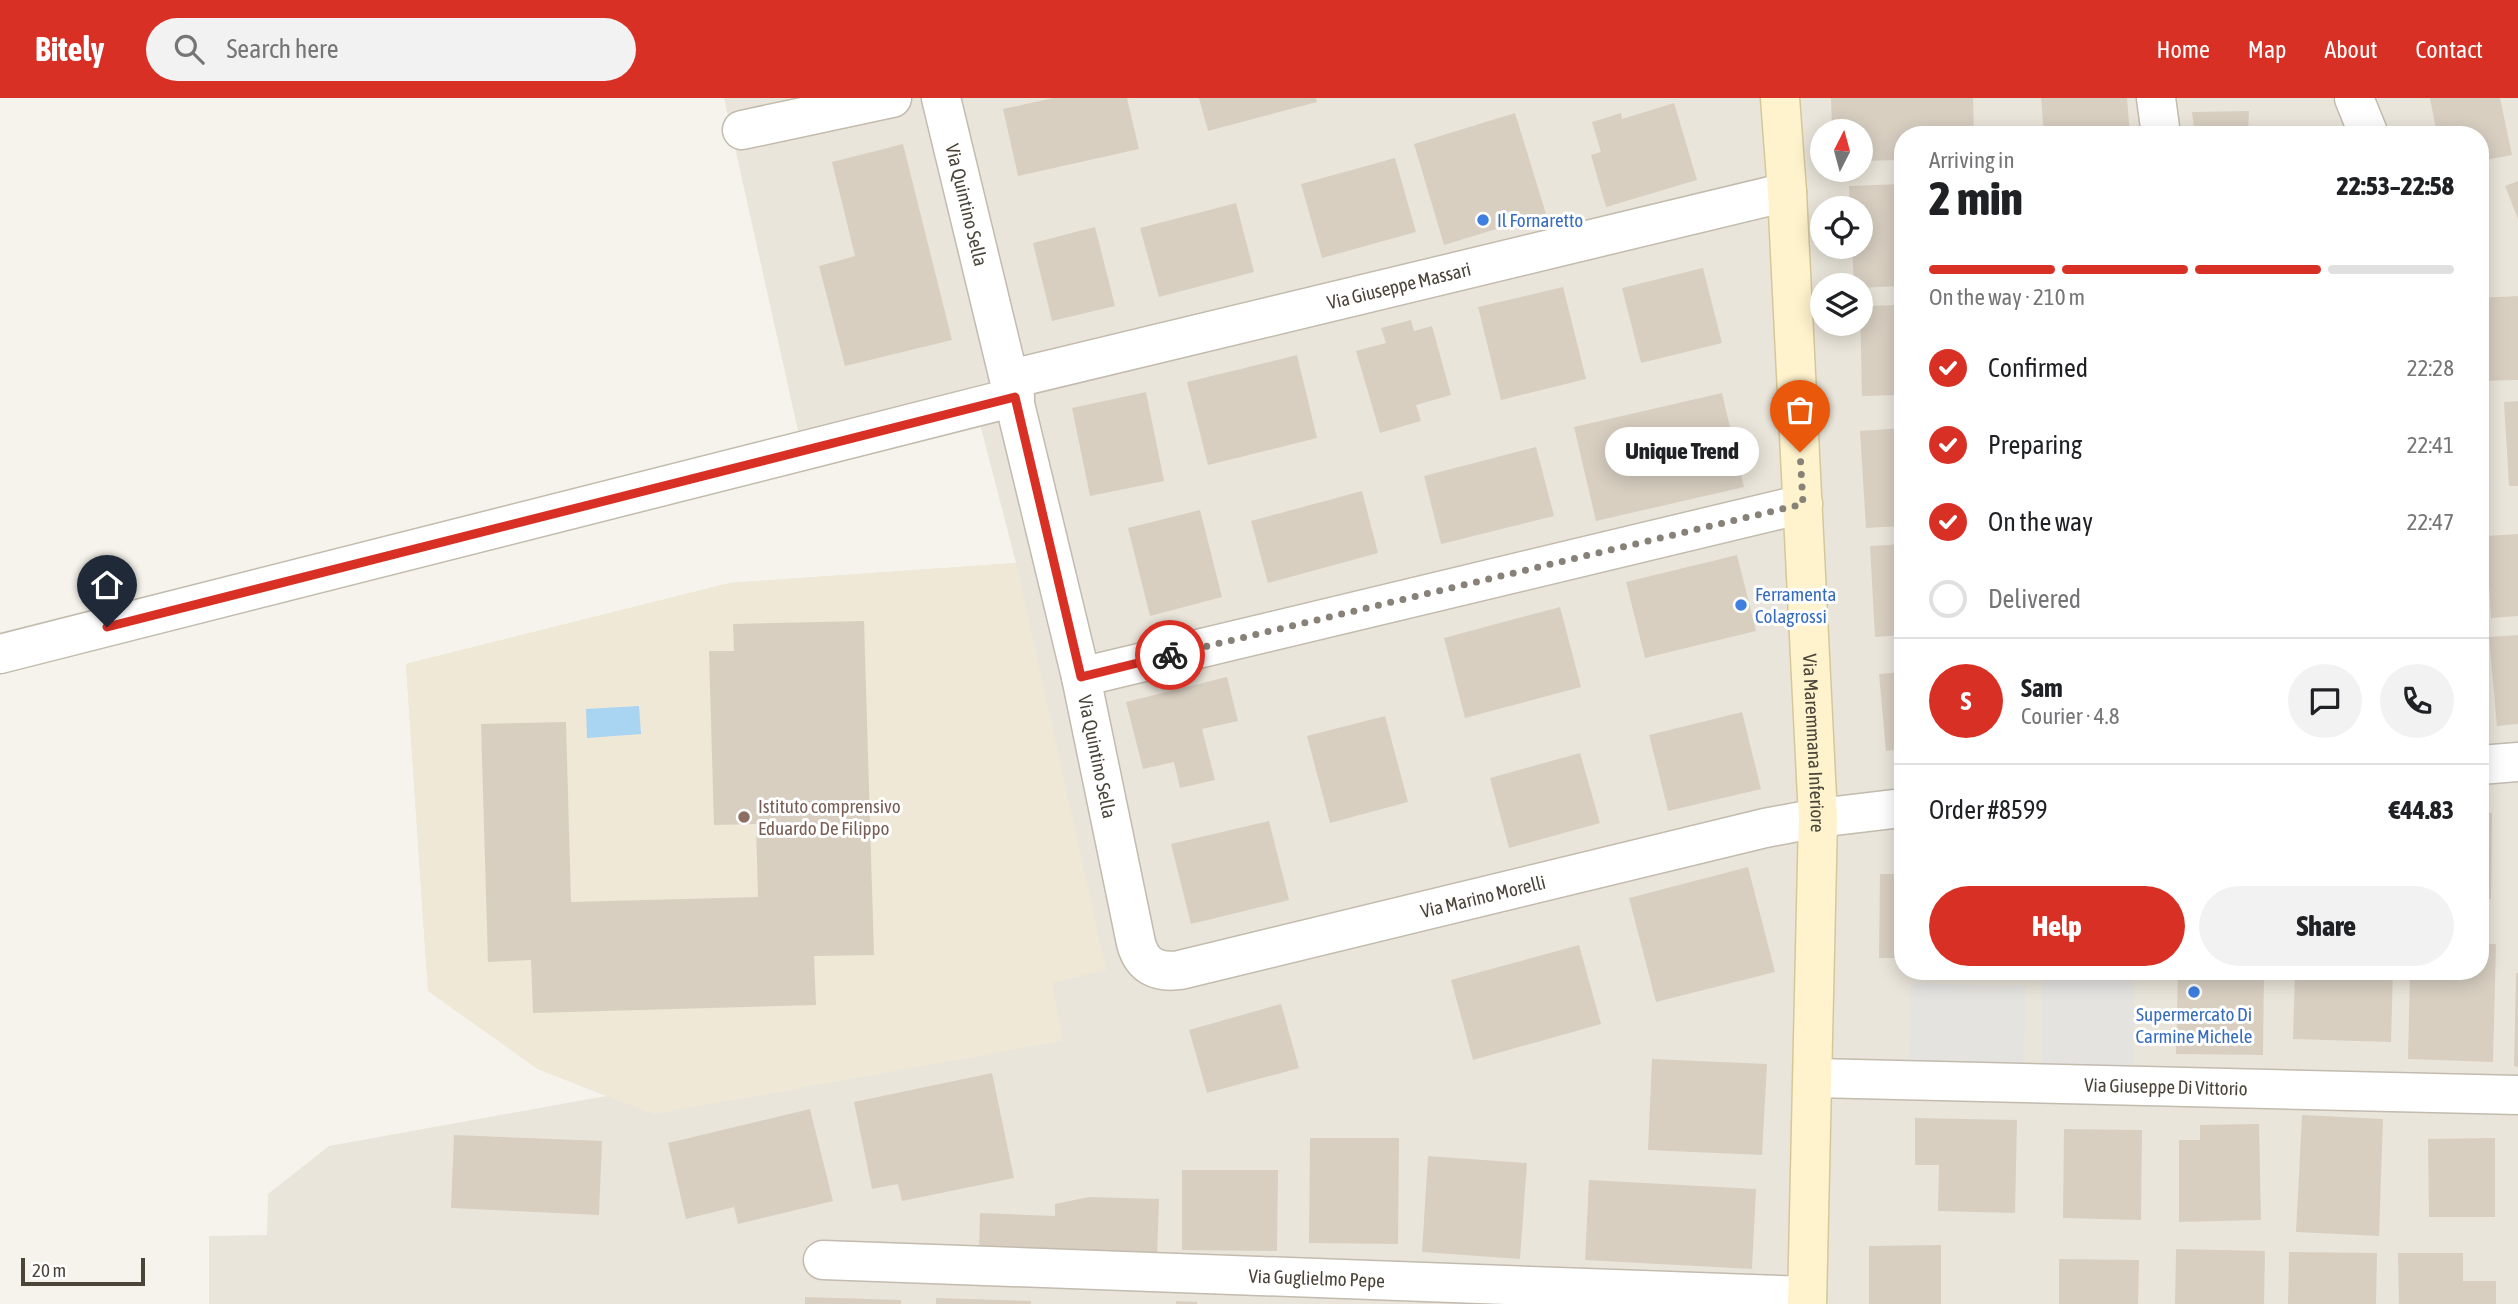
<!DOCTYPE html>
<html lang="en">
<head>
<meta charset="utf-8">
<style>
	:root { --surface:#fff; --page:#f2f2f2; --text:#202124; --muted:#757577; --line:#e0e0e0; --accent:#d93025 }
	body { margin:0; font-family:"Asap Condensed",sans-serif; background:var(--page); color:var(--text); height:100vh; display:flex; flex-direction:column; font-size:26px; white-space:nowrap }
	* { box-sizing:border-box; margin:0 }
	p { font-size:23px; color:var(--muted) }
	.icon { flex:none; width:38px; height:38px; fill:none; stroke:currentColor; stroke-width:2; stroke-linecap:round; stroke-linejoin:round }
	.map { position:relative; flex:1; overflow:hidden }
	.details { position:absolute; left:1894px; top:28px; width:595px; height:854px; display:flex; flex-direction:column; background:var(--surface); border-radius:28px; box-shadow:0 4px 18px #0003 }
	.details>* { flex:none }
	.needle { width:46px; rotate:6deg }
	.controls { position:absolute; left:1810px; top:21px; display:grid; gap:14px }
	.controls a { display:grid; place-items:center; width:63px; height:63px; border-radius:50%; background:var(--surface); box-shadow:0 4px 18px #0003; font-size:35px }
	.scale { position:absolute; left:21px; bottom:18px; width:124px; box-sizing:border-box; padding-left:7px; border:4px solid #4b4439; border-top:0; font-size:19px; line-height:24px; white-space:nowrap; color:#4b4439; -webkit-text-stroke:5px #fff; paint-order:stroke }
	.pin { position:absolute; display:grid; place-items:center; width:60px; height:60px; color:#fff; margin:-72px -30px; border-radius:50% 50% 50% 0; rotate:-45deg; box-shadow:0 0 7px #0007 }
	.pin .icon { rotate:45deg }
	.courier { position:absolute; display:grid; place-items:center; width:70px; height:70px; margin:-35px; border:5px solid #d93025; border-radius:50%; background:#fff; color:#222; box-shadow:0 2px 9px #0007 }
	.bubble { position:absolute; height:49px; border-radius:24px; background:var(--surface); box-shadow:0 4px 18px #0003; font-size:23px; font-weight:800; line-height:49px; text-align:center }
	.head em { font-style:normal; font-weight:800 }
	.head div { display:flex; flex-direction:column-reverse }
	.head { display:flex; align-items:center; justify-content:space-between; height:119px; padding:0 35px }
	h1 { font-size:46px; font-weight:800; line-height:52px }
	.bar { display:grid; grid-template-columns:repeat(4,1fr); gap:10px 7px; align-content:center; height:84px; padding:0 35px }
	.bar i { height:9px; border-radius:5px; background:var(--line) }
	.bar .active { background:var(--accent) }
	.bar p { grid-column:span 4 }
	.line { display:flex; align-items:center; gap:18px; padding:0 35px; border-top:2px solid var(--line) }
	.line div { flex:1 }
	.round { display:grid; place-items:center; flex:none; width:74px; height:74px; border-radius:37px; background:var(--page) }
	ol { padding:0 35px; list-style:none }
	li { display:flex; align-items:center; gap:21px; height:77px }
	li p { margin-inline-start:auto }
	li .icon { padding:7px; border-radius:50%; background:var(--accent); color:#fff; stroke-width:4 }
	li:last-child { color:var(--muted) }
	li i { width:38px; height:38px; border:4px solid var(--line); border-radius:50% }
	.cta { display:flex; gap:14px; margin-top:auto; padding:14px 35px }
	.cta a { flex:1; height:80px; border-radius:42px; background:var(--accent); color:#fff; font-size:28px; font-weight:800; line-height:80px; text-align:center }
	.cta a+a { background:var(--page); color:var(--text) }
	header { display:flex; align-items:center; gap:42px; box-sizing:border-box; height:98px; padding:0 35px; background:var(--accent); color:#fff }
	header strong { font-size:33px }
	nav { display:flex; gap:38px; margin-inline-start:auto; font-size:24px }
	.search { width:490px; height:63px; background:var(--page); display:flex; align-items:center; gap:18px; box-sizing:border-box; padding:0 24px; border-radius:38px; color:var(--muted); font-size:26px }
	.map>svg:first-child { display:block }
	.residential { fill:#eae5da; fill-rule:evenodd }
	.education { fill:#efe8d6 }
	.parking { fill:#e5e3e0 }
	.water { fill:#a9d4f2 }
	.building { fill:#d8cfc1 }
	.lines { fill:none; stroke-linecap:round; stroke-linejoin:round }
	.street-casing { stroke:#c2bbae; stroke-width:41 }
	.secondary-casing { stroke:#d6c79b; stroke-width:41 }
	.street { stroke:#fff; stroke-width:38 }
	.secondary { stroke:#fff3cd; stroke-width:38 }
	.done { stroke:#878178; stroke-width:7; stroke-dasharray:0 12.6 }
	.route { stroke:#d93025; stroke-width:9 }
	.shop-dot { fill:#3f7fe0; stroke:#fff; stroke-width:2.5 }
	.education-dot { fill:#8d6e63; stroke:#fff; stroke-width:2.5 }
	.labels { text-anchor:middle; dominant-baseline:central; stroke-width:6; stroke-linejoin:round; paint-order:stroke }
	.street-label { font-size:19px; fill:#4b4439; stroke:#fff }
	.shop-label { font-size:19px; fill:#366cbe; stroke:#fff; text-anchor:start }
	.education-label { font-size:19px; fill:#785e54; stroke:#fff; text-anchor:start }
</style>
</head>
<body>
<header>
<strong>Bitely</strong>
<div class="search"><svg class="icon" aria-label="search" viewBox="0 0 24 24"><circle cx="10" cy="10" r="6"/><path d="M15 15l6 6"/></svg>Search here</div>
<nav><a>Home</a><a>Map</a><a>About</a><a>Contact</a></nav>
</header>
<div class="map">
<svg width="2518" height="1206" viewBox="0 0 2518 1206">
	<rect width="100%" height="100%" fill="#f6f3ec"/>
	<!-- residential -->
	<path class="residential" d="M724,0H2518V1206H209V1138L267,1137L268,1096L329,1048L606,998L538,971L428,893L406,566L730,485L1016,465L980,326L807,373ZM1822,33H1860V72H1822ZM1902,37H2480V873H1902ZM1822,110H1860V149H1822ZM1822,187H1860V226H1822Z"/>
	<!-- education -->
	<polygon class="education" points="1016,465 1106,872 1052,885 1062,943 654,1016 538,971 428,893 406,566 730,485"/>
	<!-- parking -->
	<g class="parking">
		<rect x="2042" y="873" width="92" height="95"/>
		<polygon points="1911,885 2026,888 2024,968 1909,966"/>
	</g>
	<!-- water -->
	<polygon class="water" points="639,608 641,636 587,640 586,611"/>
	<!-- building -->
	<g class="building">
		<polygon points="1053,0 1127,0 1139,51 1018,78 1003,11"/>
		<polygon points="1199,0 1316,0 1317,4 1208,33"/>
		<polygon points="1831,0 1973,0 1974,37 1902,37 1902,62 1860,63 1860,33 1832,33"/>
		<polygon points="2041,0 2127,0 2130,37 2044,37"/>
		<polygon points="2430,0 2500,0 2512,57 2480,63 2480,37 2437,37"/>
		<polygon points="1674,5 1697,82 1606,109 1591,57 1601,54 1592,24 1621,15 1622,21"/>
		<polygon points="2249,13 2248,37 2195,37 2192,14"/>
		<polygon points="1515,15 1546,116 1444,147 1414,46"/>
		<polygon points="903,46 952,242 845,268 819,168 855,158 832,64"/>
		<polygon points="1395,60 1416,134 1322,160 1301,86"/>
		<polygon points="2518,83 2518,121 2505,88"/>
		<polygon points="1902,86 1902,188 1860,190 1860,187 1854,187 1852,149 1860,149 1860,110 1850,110 1849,88"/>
		<polygon points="1236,105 1254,174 1159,199 1140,130"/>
		<polygon points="1095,129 1115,208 1052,223 1033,145"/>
		<polygon points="1703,170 1722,245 1641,265 1622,190"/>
		<polygon points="1563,189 1586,281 1501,302 1478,209"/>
		<polygon points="2518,198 2518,282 2480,283 2480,200"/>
		<polygon points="1902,207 1902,297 1862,298 1860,208"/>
		<polygon points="1411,222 1414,233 1432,228 1451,297 1416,307 1421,323 1380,335 1356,253 1386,245 1381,230"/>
		<polygon points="1297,257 1317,340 1208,367 1187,284"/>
		<polygon points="1146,294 1164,383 1090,398 1072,310"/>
		<polygon points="1722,295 1744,389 1596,423 1574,329"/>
		<polygon points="2518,303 2518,388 2509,388 2504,304"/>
		<polygon points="1902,330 1902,428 1866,430 1860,333"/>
		<polygon points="1536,349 1554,418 1441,446 1424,378"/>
		<polygon points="1362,393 1378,455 1268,485 1251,423"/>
		<polygon points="1200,412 1222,499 1150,518 1128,430"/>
		<polygon points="2518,436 2518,518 2491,520 2486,438"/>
		<polygon points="1902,446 1902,537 1875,539 1870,448"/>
		<polygon points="1737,457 1756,533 1645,560 1626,484"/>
		<polygon points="1560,509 1581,589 1465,620 1444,540"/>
		<polygon points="864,523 874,857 814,858 816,907 533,915 531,862 488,864 481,626 566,624 571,804 758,799 756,726 714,727 709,553 734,553 733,526"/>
		<polygon points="2518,537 2518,626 2497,628 2489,539"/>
		<polygon points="1902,574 1902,651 1886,653 1879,576"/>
		<polygon points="1227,579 1238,623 1202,631 1215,682 1180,690 1174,664 1143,671 1126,604"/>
		<polygon points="1742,614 1761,691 1668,713 1649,637"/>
		<polygon points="1385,618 1408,704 1330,725 1307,638"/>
		<polygon points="1580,655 1600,725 1509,750 1490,680"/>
		<polygon points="2480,714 2492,715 2491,801 2480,801"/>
		<polygon points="1269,723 1289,802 1191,826 1171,746"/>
		<polygon points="1748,769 1775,874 1656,904 1629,800"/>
		<polygon points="1880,776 1902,776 1902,860 1879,860"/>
		<polygon points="2480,846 2496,846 2493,964 2408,961 2410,873 2480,873"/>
		<polygon points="1579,847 1601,926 1473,962 1451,882"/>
		<polygon points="2178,873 2264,873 2263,957 2176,956"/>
		<polygon points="2295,873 2393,873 2391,944 2293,941"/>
		<polygon points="2516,875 2518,875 2518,969 2514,968"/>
		<polygon points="1281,906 1299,970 1207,995 1189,932"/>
		<polygon points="1652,961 1767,966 1762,1057 1648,1052"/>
		<polygon points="992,975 1014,1080 902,1103 898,1086 872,1091 854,1004"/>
		<polygon points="810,1011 833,1103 738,1126 734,1109 686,1121 668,1045"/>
		<polygon points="2302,1017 2383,1021 2379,1138 2296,1134"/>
		<polygon points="1915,1020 2017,1022 2015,1115 1938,1113 1939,1067 1915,1067"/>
		<polygon points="2259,1026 2261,1122 2179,1124 2179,1042 2200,1042 2200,1027"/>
		<polygon points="2064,1031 2142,1032 2141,1122 2063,1120"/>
		<polygon points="454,1037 602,1043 599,1117 451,1110"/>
		<polygon points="1310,1040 1399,1040 1398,1146 1309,1145"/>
		<polygon points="2495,1040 2495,1119 2429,1119 2428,1041"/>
		<polygon points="1428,1058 1527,1065 1520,1161 1422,1154"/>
		<polygon points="1182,1072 1278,1072 1277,1153 1182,1152"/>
		<polygon points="1589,1082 1756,1091 1752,1171 1585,1162"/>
		<polygon points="1089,1099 1159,1101 1157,1160 979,1154 980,1115 1055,1118 1055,1106"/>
		<polygon points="1941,1147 1941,1206 1869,1206 1869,1148"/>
		<polygon points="2176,1151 2265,1153 2264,1206 2175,1206"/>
		<polygon points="2289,1154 2377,1155 2376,1206 2288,1206"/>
		<polygon points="2398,1155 2463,1155 2463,1183 2496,1183 2496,1206 2399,1206"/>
		<polygon points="2059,1161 2139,1162 2138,1206 2059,1206"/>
		<polygon points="805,1199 901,1202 901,1206 805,1206"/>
		<polygon points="936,1200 1031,1203 1031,1206 936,1206"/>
		<polygon points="1176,1203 1197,1204 1197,1206 1176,1206"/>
	</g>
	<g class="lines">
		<!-- street casing -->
		<g class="street-casing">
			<g id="street">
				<path id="s1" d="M941,0L1081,579L1136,845C1142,868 1157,875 1180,872L1765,730L1818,720L1902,710"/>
				<polyline points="2156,0 2161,37"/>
				<polyline points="2354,0 2369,37"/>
				<polyline points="742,32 892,0"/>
				<path id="s2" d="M1011,281L1787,94"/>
				<polyline points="0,556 1015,299"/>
				<polyline points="1081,579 1803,406"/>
				<polyline points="2480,667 2518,664"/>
				<path id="s3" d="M1814,980L2518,997"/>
				<path id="s4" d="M823,1162L1807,1198"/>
			</g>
		</g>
		<!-- secondary casing -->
		<g class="secondary-casing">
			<g id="secondary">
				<path id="s5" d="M1780,0L1787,94L1818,720L1807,1206"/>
			</g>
		</g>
		<!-- street -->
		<use href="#street" class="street"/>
		<!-- secondary -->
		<use href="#secondary" class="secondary"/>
	</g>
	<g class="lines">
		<!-- done -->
		<polyline class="done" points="1170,557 1803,406 1800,354"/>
		<!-- route -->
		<polyline class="route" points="107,529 1015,299 1081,579 1170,557"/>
	</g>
	<!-- markers -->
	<g class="shop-dot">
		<circle cx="1483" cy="122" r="7"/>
		<circle cx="1741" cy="507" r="7"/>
		<circle cx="2194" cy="894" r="7"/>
	</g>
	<circle class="education-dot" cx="744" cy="719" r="7"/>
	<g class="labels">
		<!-- street labels -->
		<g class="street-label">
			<text stroke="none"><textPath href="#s1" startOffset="110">Via Quintino Sella</textPath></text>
			<text stroke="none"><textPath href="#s2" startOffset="399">Via Giuseppe Massari</textPath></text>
			<text stroke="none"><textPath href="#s5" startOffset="646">Via Maremmana Inferiore</textPath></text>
			<text stroke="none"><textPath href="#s1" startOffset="677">Via Quintino Sella</textPath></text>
			<text stroke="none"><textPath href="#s1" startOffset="1237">Via Marino Morelli</textPath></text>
			<text stroke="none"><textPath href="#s3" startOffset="352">Via Giuseppe Di Vittorio</textPath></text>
			<text stroke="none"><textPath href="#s4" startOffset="494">Via Guglielmo Pepe</textPath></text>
		</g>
		<!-- shop labels -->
		<g class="shop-label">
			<text x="1497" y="122">Il Fornaretto</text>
			<text x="1755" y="496">Ferramenta<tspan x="1755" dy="22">Colagrossi</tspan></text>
			<text x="2194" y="916" text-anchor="middle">Supermercato Di<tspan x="2194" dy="22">Carmine Michele</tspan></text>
		</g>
		<!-- education labels -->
		<g class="education-label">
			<text x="758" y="708">Istituto comprensivo<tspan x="758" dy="22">Eduardo De Filippo</tspan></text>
		</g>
	</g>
</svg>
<div class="controls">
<a><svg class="needle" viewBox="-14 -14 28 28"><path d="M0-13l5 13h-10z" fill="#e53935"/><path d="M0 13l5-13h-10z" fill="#757577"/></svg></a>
<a><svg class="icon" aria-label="locate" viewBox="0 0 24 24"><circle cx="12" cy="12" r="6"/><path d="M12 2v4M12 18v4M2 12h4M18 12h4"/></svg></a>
<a><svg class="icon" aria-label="layers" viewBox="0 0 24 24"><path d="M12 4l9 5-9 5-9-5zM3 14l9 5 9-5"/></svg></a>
</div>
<div class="scale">20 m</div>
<div class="pin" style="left:1800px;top:354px;background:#ea580c"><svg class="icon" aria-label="bag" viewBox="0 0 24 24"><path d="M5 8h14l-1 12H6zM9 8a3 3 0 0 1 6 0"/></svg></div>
<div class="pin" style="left:107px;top:529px;background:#1f2937"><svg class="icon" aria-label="home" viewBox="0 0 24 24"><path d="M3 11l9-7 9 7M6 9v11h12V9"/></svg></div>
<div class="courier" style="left:1170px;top:557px"><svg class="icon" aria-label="bike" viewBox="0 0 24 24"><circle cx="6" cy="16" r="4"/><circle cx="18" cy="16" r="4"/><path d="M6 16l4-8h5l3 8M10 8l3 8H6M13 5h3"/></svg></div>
<div class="bubble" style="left:1605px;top:329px;width:154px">Unique Trend</div>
<section class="details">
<div class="head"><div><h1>2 min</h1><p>Arriving in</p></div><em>22:53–22:58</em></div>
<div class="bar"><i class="active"></i><i class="active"></i><i class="active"></i><i></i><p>On the way · 210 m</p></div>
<ol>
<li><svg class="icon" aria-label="check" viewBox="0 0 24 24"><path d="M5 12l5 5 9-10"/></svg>Confirmed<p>22:28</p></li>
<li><svg class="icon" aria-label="check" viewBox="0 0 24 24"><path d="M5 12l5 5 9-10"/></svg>Preparing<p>22:41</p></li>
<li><svg class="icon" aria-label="check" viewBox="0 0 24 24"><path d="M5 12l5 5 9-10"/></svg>On the way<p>22:47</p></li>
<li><i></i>Delivered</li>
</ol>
<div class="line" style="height:126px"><b class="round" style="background:var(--accent);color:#fff">S</b><div><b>Sam</b><p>Courier · 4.8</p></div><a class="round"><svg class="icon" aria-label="chat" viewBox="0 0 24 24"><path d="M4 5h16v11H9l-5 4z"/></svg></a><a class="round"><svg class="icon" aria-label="phone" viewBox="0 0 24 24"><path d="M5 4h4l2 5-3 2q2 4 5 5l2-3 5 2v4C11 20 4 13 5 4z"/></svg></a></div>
<div class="line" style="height:91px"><div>Order #8599</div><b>€44.83</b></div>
<div class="cta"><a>Help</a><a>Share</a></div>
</section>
</div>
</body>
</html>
